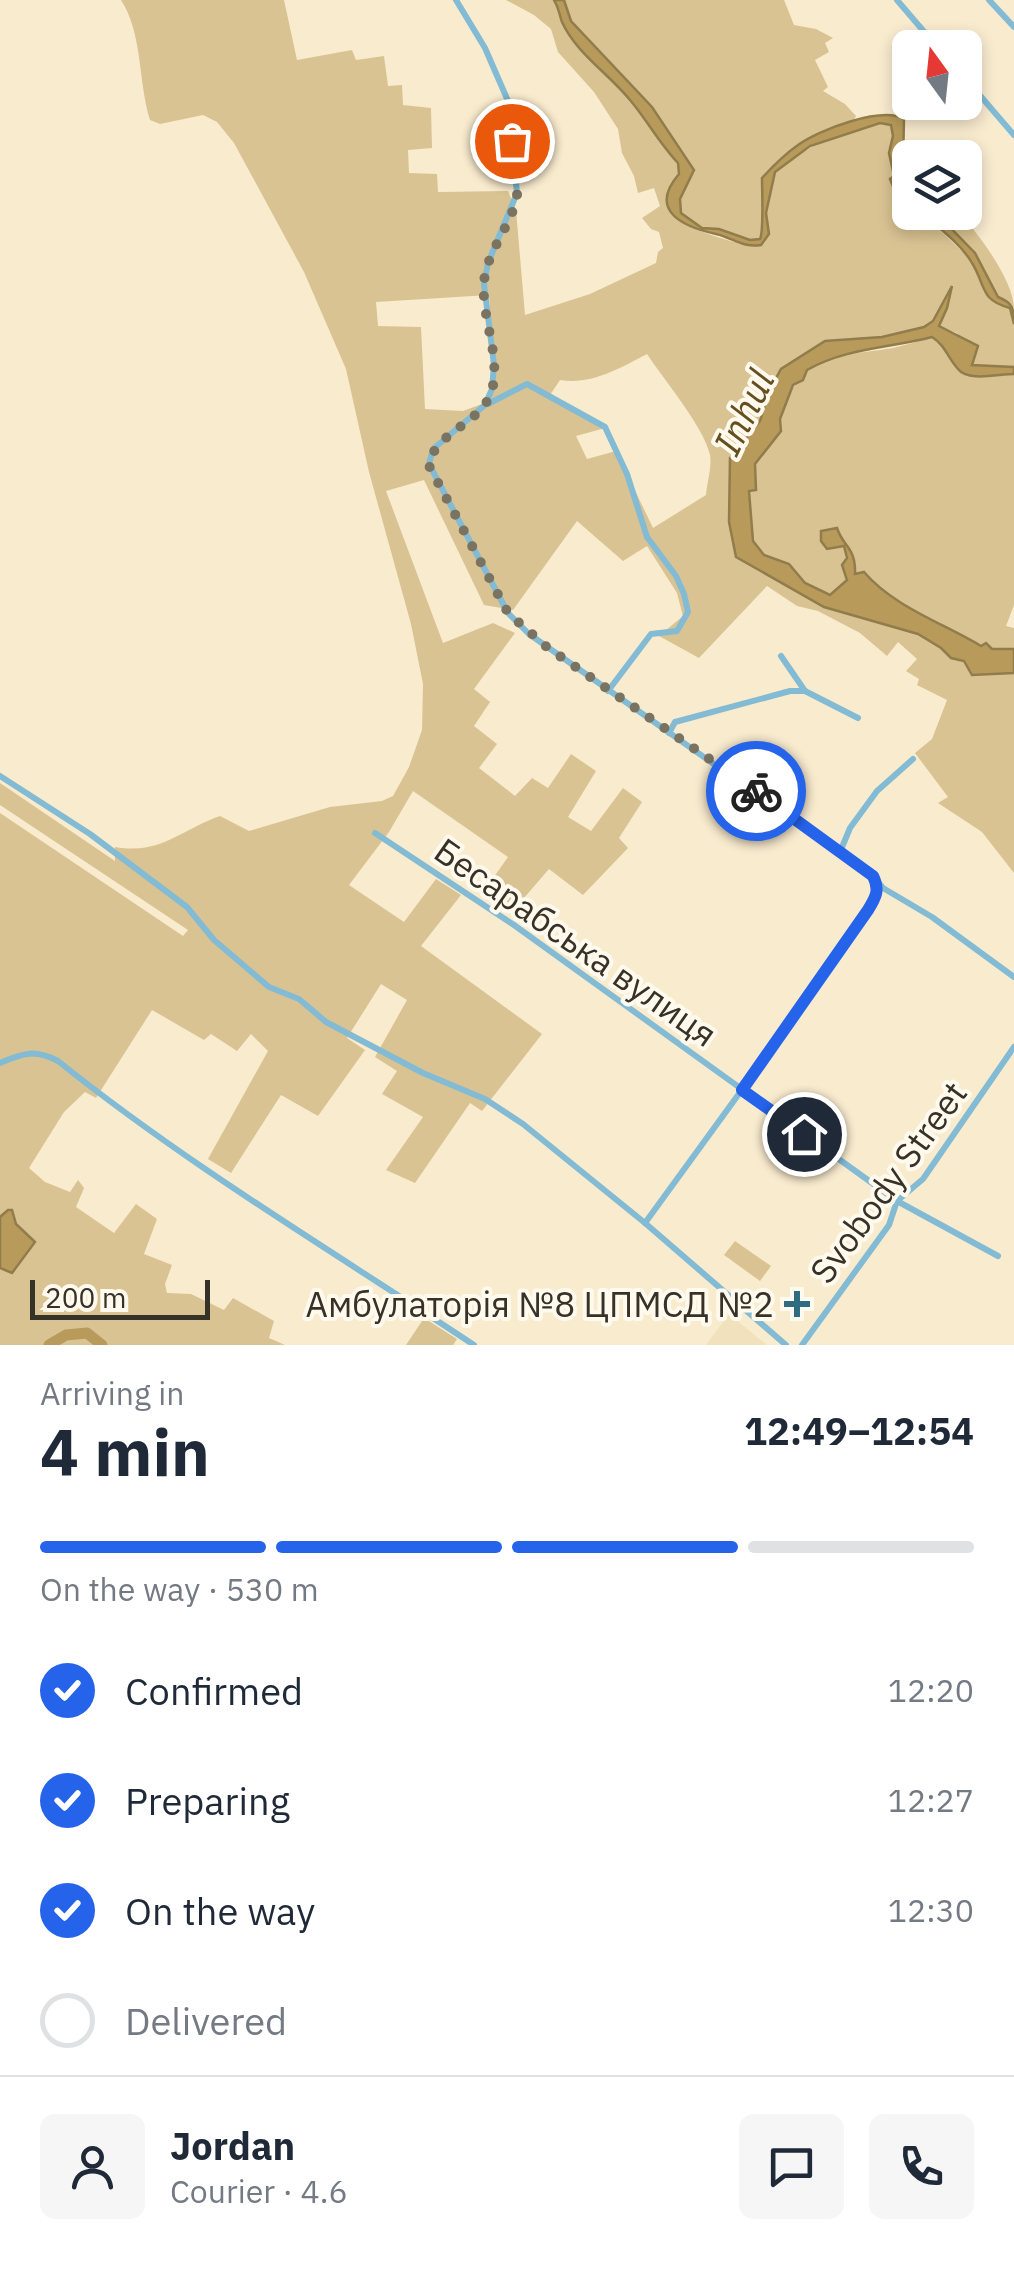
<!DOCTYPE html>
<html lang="en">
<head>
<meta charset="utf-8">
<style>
	:root { --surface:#fff; --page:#f6f6f7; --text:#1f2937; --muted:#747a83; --line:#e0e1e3; --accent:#2563eb }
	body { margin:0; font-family:"IBM Plex Sans",sans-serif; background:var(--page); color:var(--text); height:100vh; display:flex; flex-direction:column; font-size:38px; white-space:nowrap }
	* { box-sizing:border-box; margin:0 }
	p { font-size:32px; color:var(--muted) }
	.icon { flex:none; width:55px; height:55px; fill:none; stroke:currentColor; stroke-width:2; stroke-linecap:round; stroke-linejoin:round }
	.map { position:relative; height:1345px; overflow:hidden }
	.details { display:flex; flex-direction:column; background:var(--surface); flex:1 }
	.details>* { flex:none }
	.needle { width:65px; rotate:345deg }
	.tools { position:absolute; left:892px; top:30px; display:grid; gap:20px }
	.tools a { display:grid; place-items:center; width:90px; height:90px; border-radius:15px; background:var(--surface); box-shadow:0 5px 15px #0003; font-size:50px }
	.scale { position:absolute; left:30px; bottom:25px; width:180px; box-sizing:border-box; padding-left:10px; border:5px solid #373227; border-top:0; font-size:28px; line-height:35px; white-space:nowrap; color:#373227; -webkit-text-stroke:8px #fff9ee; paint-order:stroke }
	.pin { position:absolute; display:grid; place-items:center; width:85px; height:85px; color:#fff; margin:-42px; border:5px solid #fff; border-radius:50%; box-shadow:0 2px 10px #0007 }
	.courier { position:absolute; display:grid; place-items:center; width:100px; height:100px; margin:-50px; border:8px solid #2563eb; border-radius:50%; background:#fff; color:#222; box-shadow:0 2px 12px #0007 }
	.overview em { font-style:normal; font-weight:700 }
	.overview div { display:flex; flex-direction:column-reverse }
	.overview { display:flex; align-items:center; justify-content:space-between; height:170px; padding:0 40px }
	h1 { font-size:65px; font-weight:700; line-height:75px }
	.bar { display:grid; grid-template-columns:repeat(4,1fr); gap:15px 10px; align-content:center; height:120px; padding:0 40px }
	.bar i { height:12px; border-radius:8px; background:var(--line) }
	.bar .active { background:var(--accent) }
	.bar p { grid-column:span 4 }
	.line { display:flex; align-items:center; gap:25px; padding:0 40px; border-top:2px solid var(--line) }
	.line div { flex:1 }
	.round { display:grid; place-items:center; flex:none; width:105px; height:105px; border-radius:15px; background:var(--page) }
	ol { padding:0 40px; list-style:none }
	li { display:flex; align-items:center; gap:30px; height:110px }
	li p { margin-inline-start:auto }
	li .icon { padding:10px; border-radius:50%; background:var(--accent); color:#fff; stroke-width:4 }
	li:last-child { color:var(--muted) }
	li i { width:55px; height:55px; border:5px solid var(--line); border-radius:50% }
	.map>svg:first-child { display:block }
	.built { fill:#f2e1bd }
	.green { fill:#dac393; fill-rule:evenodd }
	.water { fill:#b89b5a; stroke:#917c4b; stroke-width:2.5 }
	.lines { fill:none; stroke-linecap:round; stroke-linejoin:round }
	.river { stroke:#b89b5a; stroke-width:11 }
	.minor { stroke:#82bbd3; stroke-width:6 }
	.done { stroke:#7b7361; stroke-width:10; stroke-dasharray:0 18 }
	.route { stroke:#2563eb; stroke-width:12 }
	.poi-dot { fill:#2f6c82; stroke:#fff9ee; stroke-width:4 }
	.labels { text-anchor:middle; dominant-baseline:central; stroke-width:8; stroke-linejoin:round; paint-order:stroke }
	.street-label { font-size:35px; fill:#373227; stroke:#fff9ee }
	.poi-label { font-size:35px; fill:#373227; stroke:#fff9ee; text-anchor:end }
	.water-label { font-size:38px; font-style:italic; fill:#654f1e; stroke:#fff9ee }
</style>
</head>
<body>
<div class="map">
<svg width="1014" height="1345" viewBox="0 0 1014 1345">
	<rect width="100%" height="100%" fill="#f9ebce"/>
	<!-- built -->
	<polygon class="built" points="729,1314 757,1337 767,1345 706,1345"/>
	<!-- green -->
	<g class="green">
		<path d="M121,0H284L297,60L352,50L356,60L384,56L388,86L402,85L403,105L431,108L432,148L408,150L409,173L437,174L438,192L508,191L516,210L525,315L590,294L656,263L658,252L663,248L659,232L651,229L642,218L660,206L654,188L638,193L634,176L622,153L618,129L594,92L558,52L551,29L534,15L506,0H554C559,8 559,14 562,22C576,53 609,74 630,100C647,121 659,143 678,163L679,174L667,206C675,227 732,243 754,246L769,234L766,213L775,172C806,149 850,118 891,125L893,136L889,154L896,194L910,203V212L922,213L972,261L984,293L1010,308L1014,324V367L971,364L957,333L938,326L947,308L951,287L933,321L923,327L882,337L825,341L781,369L769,391L760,421L730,458L729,522L736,557L824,607L918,634L942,648L951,658L964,661L972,675L1014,673V873L982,832L938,803L948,797L915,753L932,739L947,700L917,685L919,679L906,671L917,659L898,642L887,656L860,633L818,611L797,606L767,586L699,658L659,636L683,616L677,593L647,546L623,561L577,521L513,610L484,605L424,480L386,491L443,643L493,623L515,633L474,689L490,702L474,726L497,744L479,768L515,796L532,778L548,788L571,754L596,771L568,817L591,831L623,788L642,802L619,838L628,848L583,895L549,869L511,913L482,894L508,857L413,791L389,832L349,885L404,922L436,879L461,895L421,946L542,1034L482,1111L470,1103L415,1183L386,1170L423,1117L382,1094L397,1071L375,1057L407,1000L381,984L347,1038L365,1050L318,1116L281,1095L231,1173L208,1159L268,1051L251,1034L237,1051L211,1034L204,1040L152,1010L96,1098L85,1092L64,1112L29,1168L45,1182L70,1192L78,1180L84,1188L76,1207L114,1233L136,1204L157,1219L144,1254L172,1265L165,1284L167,1293L191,1294L224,1310L233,1298L274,1321L269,1338L285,1345H0V813L183,936L188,930L0,805V783L115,861V847C161,855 180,830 220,816L249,831L330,807L382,801L393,796L409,767L422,730L423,684L411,624L369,472L346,369L304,272L234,143L217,122L203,115L160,124L150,120C138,82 143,34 121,0ZM489,295L495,385L490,401L463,411L425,409L421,327L378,326L376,302ZM647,354C664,380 704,427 710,455C712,467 707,483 706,495L653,528L616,451L587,459L576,436L609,427L550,395L560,380C592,385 620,368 647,354Z"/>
		<path d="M564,0H784L794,25L816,29L833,38L825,43L829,52L815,60L828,87L823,91L845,104L856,116L853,122L801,142L762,177C762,191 764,231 759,239L750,240L719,229L702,228L681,213L680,199L694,170L652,107L571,21Z"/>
		<path d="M936,213H959C978,232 1014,282 1014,308L1009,301L998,298L975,253Z"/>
		<path d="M932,337C946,346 947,357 958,369C968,382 999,374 1014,374V605L1006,626L1014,628V649C1004,649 992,651 983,646C949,632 888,600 864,572L854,574V562L840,536L835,546H844L848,580L830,595L805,583L789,564L764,555L752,541L749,491L756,490L755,464L780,431C780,419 783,411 787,401C807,350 848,356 893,348C906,345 919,341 932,337Z"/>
		<polygon points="735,1241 771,1266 760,1281 724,1255"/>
		<polygon points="424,1318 457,1339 453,1345 406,1345"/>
	</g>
	<!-- water -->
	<g class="water">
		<path d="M554,0H564L571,21L652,107L694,170L680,199L681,213L702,228L719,229L750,240L760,239C764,231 762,191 762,178C773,166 785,154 798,145C818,130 882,106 904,119L903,163L910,203L896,194L890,179L894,176L889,153L893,136L891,125L880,123L810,146L775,172L766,213L769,234L761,245C743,248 733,238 716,234C684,227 647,211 679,174L678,163C659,143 647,120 630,100C609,74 576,53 562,22C559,14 559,8 554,0Z"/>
		<path d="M922,213H936L975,253L998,297C1013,303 1014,308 1014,324L1010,308C979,300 986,285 972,263C962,245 937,226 922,213Z"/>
		<path d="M952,286L947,308L939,326L978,346L972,365L1014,367V374C998,374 968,382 958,369C947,357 946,346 932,337C890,348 845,348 807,370L803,380L793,385L780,419L781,431L755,464L756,490L749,491L753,541L764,555L789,564L805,583L830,595L847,580L842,565L847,558L844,546L827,549L821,541V531L837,528C843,547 856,547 855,574L864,572C894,607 943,623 981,646L986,643L992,649H1014V673L972,675L964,661L951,658L941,648L918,634L824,607L736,557L729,522L730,458L760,421L769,391L781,369L825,341L882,337L924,327L933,321Z"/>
		<polygon points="8,1210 12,1210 16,1224 35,1242 12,1273 0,1268 0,1217"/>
	</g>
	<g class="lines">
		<!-- river -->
		<polyline class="river" points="49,1345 66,1335 87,1333 102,1345"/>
		<!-- minor -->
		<g class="minor">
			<polyline points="456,0 485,48 508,101 517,193 488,263 484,284 494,365 492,389 485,405 433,449 429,464 508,613 529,634 873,876 883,888 932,917 1014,977"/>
			<polyline points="897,0 938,48"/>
			<polyline points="989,0 1014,27"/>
			<polyline points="965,78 1014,135"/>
			<polyline points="488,404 527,384 605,427 627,474 647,537 676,576 684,594 688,612 677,631 651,634 608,691"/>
			<polyline points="781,656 805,691 858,718"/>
			<polyline points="669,733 675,722 790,691 805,691"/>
			<polyline points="0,776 90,834 187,907 214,940 269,987 299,999 326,1022 423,1073 485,1099 523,1124 645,1223 786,1345"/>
			<polyline points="375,833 514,925 897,1201 998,1256"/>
			<polyline points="840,852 850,828 877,791 913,759"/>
			<path d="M0,1063C23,1053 35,1049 58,1061C189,1166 334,1252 474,1345"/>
			<polyline points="645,1223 813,992 868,910 878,893 876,882"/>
			<polyline points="802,1345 889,1225 897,1201 923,1179 1014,1047"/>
		</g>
	</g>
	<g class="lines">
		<!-- done -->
		<path class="done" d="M512,141C514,158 519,178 517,195C512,226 487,250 484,282C481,318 501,354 492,390C482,424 439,429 428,464L508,613L548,648L756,791"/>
		<!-- route -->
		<path class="route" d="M756,791L873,876C880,890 876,897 868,910L742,1090L804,1134"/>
	</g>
	<!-- markers -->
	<path class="poi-dot" d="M792 1289h10v10h10v10h-10v10h-10v-10h-10v-10h10z"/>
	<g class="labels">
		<!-- street labels -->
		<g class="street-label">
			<text transform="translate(576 942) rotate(35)">Бесарабська вулиця</text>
			<text transform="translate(888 1182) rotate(-54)">Svobody Street</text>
		</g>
		<!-- poi labels -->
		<g class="poi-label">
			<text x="774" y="1304">Амбулаторія №8 ЦПМСД №2</text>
		</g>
		<!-- water labels -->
		<g class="water-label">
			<text transform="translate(743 412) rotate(-64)">Inhul</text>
		</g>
	</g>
</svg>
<div class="tools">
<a><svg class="needle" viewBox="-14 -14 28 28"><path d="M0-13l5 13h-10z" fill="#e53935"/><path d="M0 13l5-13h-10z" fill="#747a83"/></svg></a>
<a><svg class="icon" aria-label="layers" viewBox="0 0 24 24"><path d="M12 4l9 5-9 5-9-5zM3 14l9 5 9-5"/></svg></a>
</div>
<div class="scale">200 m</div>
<div class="pin" style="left:512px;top:141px;background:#ea580c"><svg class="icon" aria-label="bag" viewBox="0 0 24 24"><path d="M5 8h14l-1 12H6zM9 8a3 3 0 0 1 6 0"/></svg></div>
<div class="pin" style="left:804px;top:1134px;background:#1f2937"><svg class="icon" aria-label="home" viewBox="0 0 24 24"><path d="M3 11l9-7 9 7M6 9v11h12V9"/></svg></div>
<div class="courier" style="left:756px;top:791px"><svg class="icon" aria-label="bike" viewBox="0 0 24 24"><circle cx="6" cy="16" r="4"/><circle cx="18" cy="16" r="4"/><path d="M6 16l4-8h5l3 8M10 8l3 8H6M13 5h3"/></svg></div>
</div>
<section class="details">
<div class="overview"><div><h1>4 min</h1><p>Arriving in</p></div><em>12:49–12:54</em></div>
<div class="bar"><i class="active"></i><i class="active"></i><i class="active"></i><i></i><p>On the way · 530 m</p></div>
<ol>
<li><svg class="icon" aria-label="check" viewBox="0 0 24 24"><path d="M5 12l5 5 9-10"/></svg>Confirmed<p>12:20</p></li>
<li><svg class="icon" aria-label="check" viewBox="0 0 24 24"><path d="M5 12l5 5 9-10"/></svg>Preparing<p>12:27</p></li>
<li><svg class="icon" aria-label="check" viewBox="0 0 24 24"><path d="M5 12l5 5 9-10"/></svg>On the way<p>12:30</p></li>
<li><i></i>Delivered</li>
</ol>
<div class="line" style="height:180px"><a class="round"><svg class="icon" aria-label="person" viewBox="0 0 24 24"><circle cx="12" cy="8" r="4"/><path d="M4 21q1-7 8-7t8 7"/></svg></a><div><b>Jordan</b><p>Courier · 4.6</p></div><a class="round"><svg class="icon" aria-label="chat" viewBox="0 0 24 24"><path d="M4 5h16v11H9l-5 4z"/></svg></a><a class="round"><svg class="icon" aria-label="phone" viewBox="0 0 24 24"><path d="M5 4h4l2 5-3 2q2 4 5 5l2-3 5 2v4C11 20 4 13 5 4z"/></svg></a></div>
</section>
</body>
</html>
